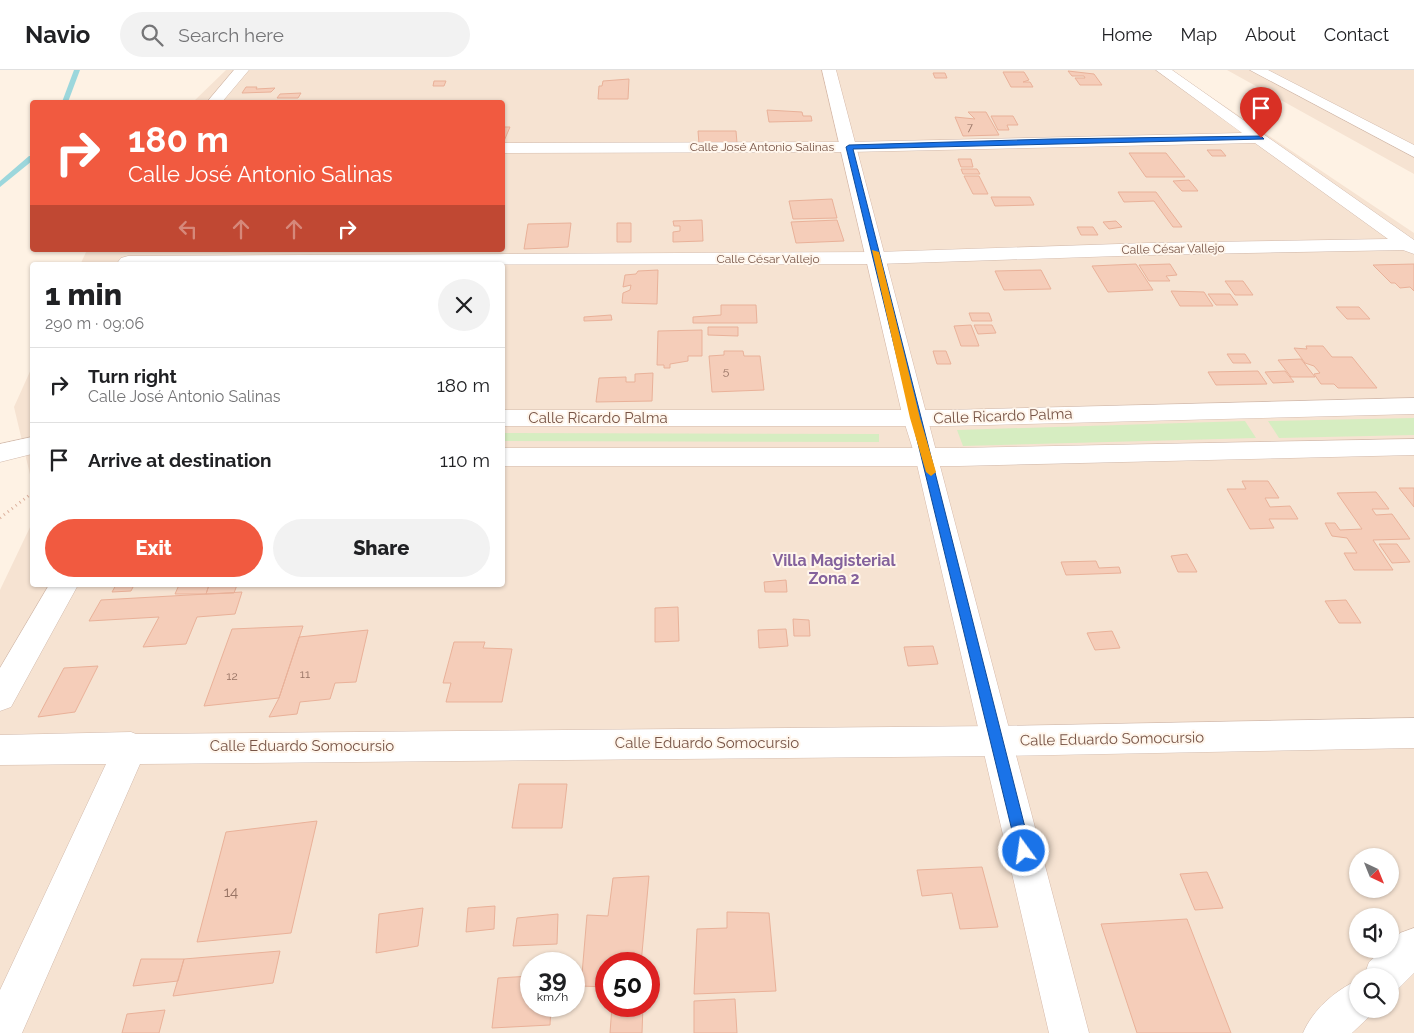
<!DOCTYPE html>
<html lang="en">
<head>
<meta charset="utf-8">
<style>
  body { margin:0; font-family:Raleway,sans-serif; background:#f2f2f2; color:#202124; height:100vh; display:flex; flex-direction:column; font-size:19px; white-space:nowrap }
  * { box-sizing:border-box; margin:0 }
  p { font-size:16px; color:#757577 }
  .icon { flex:none; width:28px; height:28px; fill:none; stroke:currentColor; stroke-width:2; stroke-linecap:round; stroke-linejoin:round }
  .map { position:relative; flex:1; overflow:hidden }
  .details { position:absolute; left:30px; top:192px; width:475px; height:325px; display:flex; flex-direction:column; background:#fff; border-radius:5px; box-shadow:0 1px 4px #0004 }
  .details>* { flex:none }
  .guide { position:absolute; left:30px; top:30px; width:475px; height:152px; border-radius:5px; box-shadow:0 1px 4px #0004; background:#f15a40; color:#fff; overflow:hidden }
  .needle { width:32px; rotate:137deg }
  .fabs { position:absolute; left:1349px; top:778px; display:grid; gap:10px }
  .fabs a { display:grid; place-items:center; width:50px; height:50px; border-radius:50%; background:#fff; box-shadow:0 1px 4px #0004; font-size:25px }
  .speed { position:absolute; left:520px; top:882px; display:flex; gap:10px; font-size:25px; font-weight:700; text-align:center }
  .speed>* { display:grid; place-content:center; width:65px; height:65px; border-radius:50%; background:#fff; box-shadow:0 1px 4px #0004; line-height:1 }
  .speed small { font-size:12px; font-weight:400 }
  .speed .limit { border:8px solid #d22; background:#fff; color:#111 }
  .pin { position:absolute; display:grid; place-items:center; width:42px; height:42px; color:#fff; margin:-51px -21px; border-radius:50% 50% 50% 0; rotate:-45deg; box-shadow:0 0 5px #0007 }
  .pin .icon { rotate:45deg }
  .me { position:absolute; width:55px; margin:-28px; rotate:346deg; stroke-linejoin:round; filter:drop-shadow(0 0 4px #0008) }
  .turn { display:flex; align-items:center; gap:18px; height:105px; padding:0 15px; font-size:22px }
  .turn .icon { width:65px; height:65px; stroke-width:2.5 }
  .turn b { display:block; font-size:35px; line-height:42px }
  .lanes { display:flex; align-items:center; height:48px; padding:0 15px; background:#0003; justify-content:center; gap:25px; direction:ltr }
  .lanes .off { opacity:.35 }
  .round { display:grid; place-items:center; flex:none; width:52px; height:52px; border-radius:26px; background:#f2f2f2 }
  .head { display:flex; align-items:center; justify-content:space-between; height:85px; padding:0 15px }
  h1 { font-size:30px; font-weight:800; line-height:38px }
  .button { display:flex; gap:10px; margin-top:auto; padding:10px 15px }
  .button a { flex:1; height:58px; border-radius:30px; background:#f15a40; color:#fff; font-size:20px; font-weight:800; line-height:58px; text-align:center }
  .button a+a { background:#f2f2f2; color:#202124 }
  ul { padding:0; list-style:none }
  li { display:flex; align-items:center; gap:15px; height:75px; padding:0 15px; border-top:1px solid #e0e0e0 }
  li div { flex:1 }
  li b { display:block; font-size:19px }
  li em { font-style:normal }
  header { display:flex; align-items:center; gap:30px; box-sizing:border-box; height:70px; padding:0 25px; background:#fff; border-bottom:1px solid #e0e0e0 }
  header strong { font-size:24px }
  nav { display:flex; gap:28px; margin-inline-start:auto; font-size:18px }
  .search { width:350px; height:45px; background:#f2f2f2; display:flex; align-items:center; gap:12px; box-sizing:border-box; padding:0 18px; border-radius:28px; color:#757577; font-size:19px }
  .map>svg:first-child { display:block }
</style>
</head>
<body>
<header>
<strong>Navio</strong>
<div class="search"><svg class="icon" aria-label="search" viewBox="0 0 24 24"><circle cx="10" cy="10" r="6"/><path d="M15 15l6 6"/></svg>Search here</div>
<nav><a>Home</a><a>Map</a><a>About</a><a>Contact</a></nav>
</header>
<div class="map">
<svg width="1414" height="963" viewBox="0 0 1414 963">
  <rect width="100%" height="100%" fill="#fef2e4"/>
  <path fill="#f6e3d2" fill-rule="evenodd" d="M226,0H1171L1414,163V963H0V520L32,453V515H502V195H80L87,180H502V32H193ZM1358,786H1390V819H1358ZM1358,846H1390V879H1358ZM531,894H574V936H531ZM606,894H649V936H606ZM1358,906H1390V939H1358Z
    M1227,0H1414V104Z
    M32,297V413L14,337Z"/>
  <path fill="#d6edc1" d="M1414,348V365L1279,368L1268,351Z
    M1245,351L1256,368L963,376L957,360Z
    M503,363L879,364V372L503,371Z"/>
  <g fill="none" stroke-linecap="round" stroke-linejoin="round">
    <path fill="#9cd7dc" fill-rule="evenodd" d="M74,0H80L68,32H62Z
      M29,86H32V91L0,117V111Z"/>
  </g>
  <path fill="#f5cdb9" stroke="#e9b199" d="M1068,1L1094,4L1102,15H1080L1075,8H1085L1084,6H1072Z
    M1003,2H1024L1029,10L1023,12H1030L1033,17H1011Z
    M933,3H945L947,8H935Z
    M629,9L628,29H598L599,16H602L603,11Z
    M434,11H446L444,16H433Z
    M246,17H257L256,19L275,18L271,22L242,23Z
    M301,23L298,28H277L280,24Z
    M767,40L802,42L803,46H811L812,51L769,52Z
    M968,42H986L999,65L963,66L955,47L975,49Z
    M991,46H1013L1018,55H1007L1009,60H998Z
    M502,57H510L504,71H502Z
    M698,61H736L737,73L699,74Z
    M1207,80H1221L1226,86H1212Z
    M1129,83H1166L1185,107H1146Z
    M958,89H971L973,97H961Z
    M961,99H977L980,104H963Z
    M964,106H979L988,124H973Z
    M1189,110L1198,121H1182L1173,111Z
    M1118,122H1156L1182,157H1173L1154,131L1124,132Z
    M991,127H1030L1034,135L995,136Z
    M832,129L837,148L793,149L789,131Z
    M702,150L703,171L673,172V162L680,161V156H674L673,151Z
    M837,150L844,171L796,173L791,152Z
    M1116,151L1122,157L1109,159L1103,152Z
    M571,153L568,177L524,179L528,154Z
    M617,153H631V172H617Z
    M1077,157H1093L1098,165H1081Z
    M1136,194L1153,220L1108,222L1092,196Z
    M1170,194L1177,205L1166,206L1170,211H1149L1139,195Z
    M1414,194V221L1410,217L1400,218L1395,213H1391L1373,195Z
    M658,200L657,234L622,233L623,223L630,220L631,215L623,217L625,205L636,204L638,201Z
    M1041,200L1051,219L1004,220L995,201Z
    M1225,211H1243L1253,225H1235Z
    M1171,221L1204,222L1213,236H1180Z
    M1208,224H1230L1238,235H1216Z
    M721,235H756L757,253H693V247L721,245Z
    M1336,237H1359L1370,249H1347Z
    M969,243H989L992,251H972Z
    M611,245L612,250L584,251V247Z
    M971,255L979,276H961L954,256Z
    M974,255H992L996,263L978,264Z
    M708,257H738V266L708,265Z
    M702,260V286H688V291L670,294V298H664V295H657L658,261Z
    M1306,276H1323L1332,287H1352L1377,318H1338L1334,314H1321L1314,304L1320,303L1314,296L1305,293L1294,278L1307,279Z
    M724,281H743L744,286H760L764,320L712,322L709,286L724,285Z
    M933,281H946L951,294H937Z
    M1227,284H1245L1251,293H1233Z
    M1301,289L1315,307H1291L1278,290Z
    M1258,301L1267,314L1216,315L1208,302Z
    M1285,301L1294,312L1273,313L1265,302Z
    M653,303L652,331L596,332L599,308L626,307V312H635V304Z
    M1242,411H1268L1279,428H1265L1270,437L1290,436L1298,449H1269L1274,458L1250,459L1227,419H1246Z
    M1399,418H1414V437Z
    M1376,422L1389,439H1372L1376,445L1392,444L1410,469L1373,470L1393,500H1354L1344,483H1357L1347,468L1332,466L1325,453H1335L1340,460L1362,459L1337,423Z
    M1379,474H1397L1410,492L1392,493Z
    M1187,484L1197,502H1178L1171,486Z
    M1096,491L1099,498L1119,497L1121,503L1066,505L1061,492Z
    M786,510L787,522H765L764,512Z
    M116,515H134L131,521L112,522Z
    M179,515H209L206,524H175Z
    M209,515H237L234,523L206,524Z
    M242,522L235,544L197,547L186,574L143,577L159,547L89,551L101,530Z
    M1346,530L1361,553H1339L1325,531Z
    M678,537L679,571L655,572V538Z
    M793,549L809,550L810,566H794Z
    M303,556L279,628L204,636L232,559Z
    M786,559L788,576L759,578L758,560Z
    M368,560L356,612L335,613L330,629L300,632L297,644L269,647L279,628L299,567Z
    M1112,561L1120,578L1095,580L1087,563Z
    M454,572H485L483,578L512,579L502,632H446L451,613H443Z
    M933,576L938,594L908,596L904,577Z
    M98,596L75,642L38,647L64,598Z
    M519,714H567L562,758H512Z
    M317,751L291,863L197,872L226,762Z
    M982,797L998,857L960,859L952,823L922,826L917,800Z
    M1207,802L1223,838L1195,840L1180,804Z
    M649,806L641,894H606V917L581,916L587,845L608,846L613,808Z
    M495,836L494,859L466,862L468,838Z
    M423,838L418,876L376,883L379,844Z
    M727,842L769,843L776,921L694,924L697,859L727,858Z
    M558,844L557,874L513,876L517,848Z
    M1187,849L1231,963H1137L1101,854Z
    M280,881L273,913L173,926L184,889Z
    M141,889H184L178,911L133,916Z
    M531,906V936H551L550,955L492,958L498,908Z
    M735,929L737,963H694V931Z
    M612,936H643L642,963H610Z
    M165,940L159,963H122L127,944Z"/>
  <g fill="none" stroke-linecap="round" stroke-linejoin="round">
    <defs>
      <path id="minor" d="M234,0H249L222,32H207Z
        M1156,0H1172L1414,170V184L1403,180L1148,185L877,194L120,195L118,192L121,188L128,186L877,182L1148,173L1388,169L1255,73L849,82L502,83V73L849,72L1242,63Z
        M1250,0H1268L1414,75V87Z
        M1414,328V344L947,356H502V340H947Z
        M32,367V384L0,392V374Z
        M1414,369V385L959,396H502V378H959Z
        M49,515H78L11,637L0,641V598Z
        M1414,648V678L997,686L140,694L22,963H0V920L106,694L0,695V665L131,662L136,664L997,656Z
        M1414,858V903L1397,920L1390,923V906H1364L1369,892L1384,879H1390V873L1400,863Z
        M1358,910V939H1374L1372,944L1352,963H1303C1312,941 1335,920 1358,910Z"/>
      <path id="secondary" d="M822,0H836L1089,963H1049L915,386L903,348Z"/>
    </defs>
    <use href="#minor" stroke="#d2baac" stroke-width="1"/>
    <use href="#secondary" stroke="#d6b9a9" stroke-width="1"/>
    <path stroke="#dbb09c" stroke-width="3" stroke-dasharray="1 4" stroke-linecap="butt" d="M0,448L32,423"/>
    <use href="#minor" fill="#fff" fill-rule="evenodd"/>
    <use href="#secondary" fill="#fff" fill-rule="evenodd"/>
  </g>
  <path fill="#1a73e8" stroke="#114b97" d="M1261,66L1264,69L853,79L1031,781L1029,786L1024,788L1019,786L1017,781L846,77L849,75L1052,69Z"/>
  <path fill="#f59e0b" d="M872,180L879,182L920,348L936,402L931,406L926,402L910,348Z"/>
  <g text-anchor="middle" stroke-width="4" stroke-linejoin="round" paint-order="stroke">
    <g font-size="11" fill="#977364">
      <text x="970" y="61">7</text>
    </g>
    <g font-size="12" fill="#785547" stroke="#fff6ec">
      <text x="762" y="81">Calle José Antonio Salinas</text>
      <text transform="translate(1173 179) rotate(-1)" y="4">Calle César Vallejo</text>
      <text x="768" y="193">Calle César Vallejo</text>
    </g>
    <g font-size="12" fill="#977364">
      <text x="726" y="305">5</text>
      <text x="305" y="608">11</text>
      <text x="232" y="610">12</text>
    </g>
    <g font-size="15" fill="#785547" stroke="#fff6ec">
      <text transform="translate(1003 346) rotate(-2)" y="5">Calle Ricardo Palma</text>
      <text x="598" y="353">Calle Ricardo Palma</text>
      <text transform="translate(1112 669) rotate(-1)" y="5">Calle Eduardo Somocursio</text>
      <text x="707" y="678">Calle Eduardo Somocursio</text>
      <text x="302" y="681">Calle Eduardo Somocursio</text>
    </g>
    <g font-size="15" fill="#977364">
      <text x="231" y="827">14</text>
    </g>
    <g font-size="16" font-weight="bold" fill="#84629c" stroke="#fff6ec">
      <text x="834" y="496">Villa Magisterial<tspan x="834" dy="18">Zona 2</tspan></text>
    </g>
  </g>
</svg>
<div class="fabs">
<a><svg class="needle" viewBox="-14 -14 28 28"><path d="M0-13l5 13h-10z" fill="#e53935"/><path d="M0 13l5-13h-10z" fill="#757577"/></svg></a>
<a><svg class="icon" aria-label="sound" viewBox="0 0 24 24"><path d="M4 9h4l5-4v14l-5-4H4zM17 9q2 3 0 6"/></svg></a>
<a><svg class="icon" aria-label="search" viewBox="0 0 24 24"><circle cx="10" cy="10" r="6"/><path d="M15 15l6 6"/></svg></a>
</div>
<div class="speed"><div>39<small>km/h</small></div><div class="limit">50</div></div>
<div class="pin" style="left:1261px;top:68px;background:#d93025"><svg class="icon" aria-label="arrive" viewBox="0 0 24 24"><path d="M6 21V4h12l-3 4 3 4H6"/></svg></div>
<svg class="me" style="left:1024px;top:781px" viewBox="-20 -20 40 40"><circle r="17" fill="#1a73e8" stroke="#fff" stroke-width="3"/><path d="M0-11L8 9 0 5-8 9z" fill="#fff"/></svg>
<div class="guide">
<div class="turn"><svg class="icon" aria-label="right" viewBox="0 0 24 24"><path d="M7 20v-9h11M14 6l5 5-5 5"/></svg><div><b>180 m</b>Calle José Antonio Salinas</div></div>
<div class="lanes"><svg class="icon off" aria-label="left" viewBox="0 0 24 24"><path d="M17 20v-9H6M10 6l-5 5 5 5"/></svg><svg class="icon off" aria-label="ahead" viewBox="0 0 24 24"><path d="M12 20V5M6 11l6-6 6 6"/></svg><svg class="icon off" aria-label="ahead" viewBox="0 0 24 24"><path d="M12 20V5M6 11l6-6 6 6"/></svg><svg class="icon" aria-label="right" viewBox="0 0 24 24"><path d="M7 20v-9h11M14 6l5 5-5 5"/></svg></div>
</div>
<section class="details">
<div class="head"><div><h1>1 min</h1><p>290 m · 09:06</p></div><a class="round"><svg class="icon" aria-label="close" viewBox="0 0 24 24"><path d="M6 6l12 12M18 6L6 18"/></svg></a></div>
<ul>
<li><svg class="icon" aria-label="right" viewBox="0 0 24 24"><path d="M7 20v-9h11M14 6l5 5-5 5"/></svg><div><b>Turn right</b><p>Calle José Antonio Salinas</p></div><em>180 m</em></li>
<li><svg class="icon" aria-label="arrive" viewBox="0 0 24 24"><path d="M6 21V4h12l-3 4 3 4H6"/></svg><div><b>Arrive at destination</b></div><em>110 m</em></li>
</ul>
<div class="button"><a>Exit</a><a>Share</a></div>
</section>
</div>
</body>
</html>
